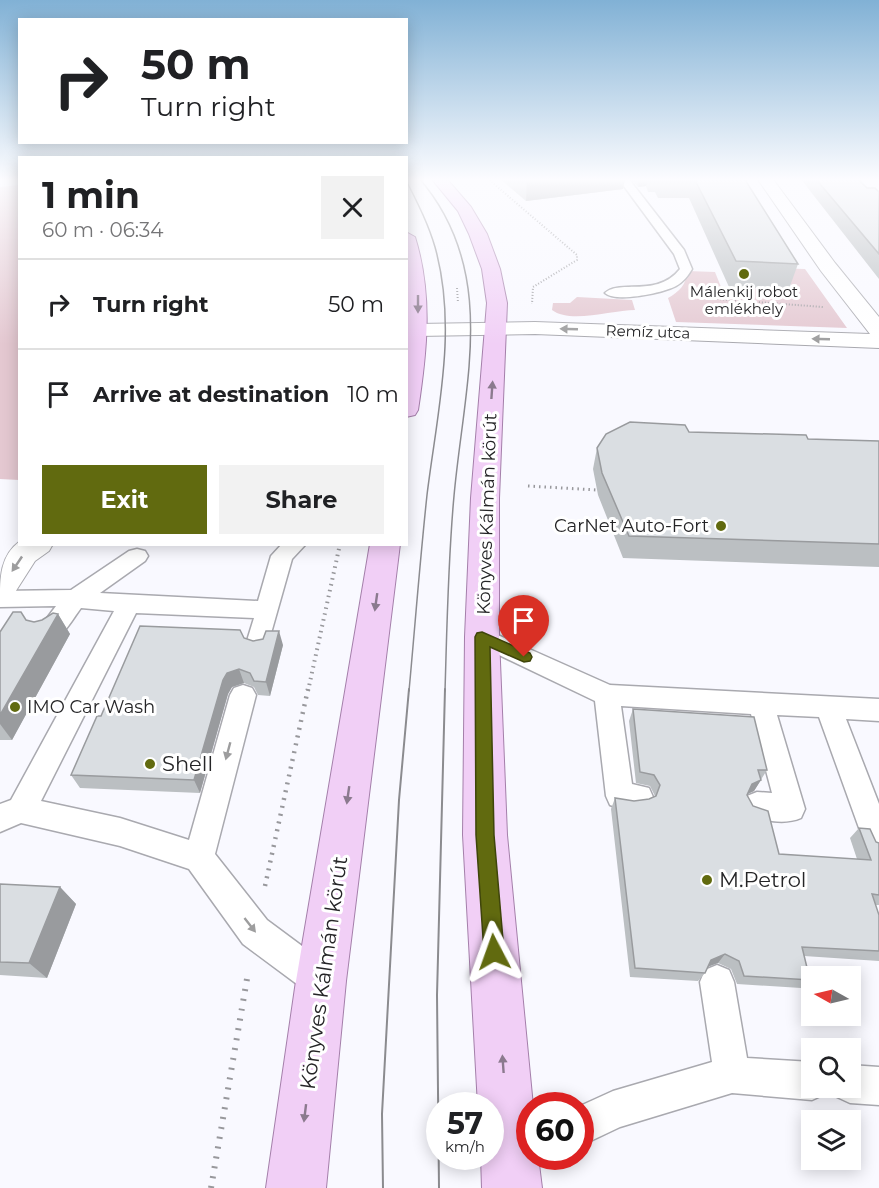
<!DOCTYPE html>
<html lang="en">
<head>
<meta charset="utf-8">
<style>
  body { margin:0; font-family:Montserrat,sans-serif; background:#f2f2f2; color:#202124; height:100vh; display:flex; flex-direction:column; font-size:22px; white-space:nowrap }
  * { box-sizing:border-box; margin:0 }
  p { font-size:20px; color:#757577 }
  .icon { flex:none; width:33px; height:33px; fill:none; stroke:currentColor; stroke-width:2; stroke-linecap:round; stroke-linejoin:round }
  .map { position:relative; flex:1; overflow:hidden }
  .drawer { position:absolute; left:18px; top:156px; width:390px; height:390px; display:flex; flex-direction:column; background:#fff; border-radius:0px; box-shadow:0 3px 15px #0003 }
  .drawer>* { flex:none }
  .guide { position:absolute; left:18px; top:18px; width:390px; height:126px; border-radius:0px; box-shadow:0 3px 15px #0003; background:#fff; color:#202124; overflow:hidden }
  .needle { width:39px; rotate:278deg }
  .fabs { position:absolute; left:801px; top:966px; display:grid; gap:12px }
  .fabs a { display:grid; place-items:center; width:60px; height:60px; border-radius:0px; background:#fff; box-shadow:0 3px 15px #0003; font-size:30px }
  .speed { position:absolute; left:426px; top:1092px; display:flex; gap:12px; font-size:30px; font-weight:700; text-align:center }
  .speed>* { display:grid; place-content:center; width:78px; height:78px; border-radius:50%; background:#fff; box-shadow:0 3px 15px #0003; line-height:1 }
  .speed small { font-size:15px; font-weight:400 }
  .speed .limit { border:9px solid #d22; background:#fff; color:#111 }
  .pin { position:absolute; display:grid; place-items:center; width:51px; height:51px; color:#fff; margin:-62px -26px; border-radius:50% 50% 50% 0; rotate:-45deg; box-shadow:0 0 6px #0007 }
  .pin .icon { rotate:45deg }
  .me { position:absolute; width:66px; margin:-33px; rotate:356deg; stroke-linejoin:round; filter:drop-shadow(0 0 4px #0008) }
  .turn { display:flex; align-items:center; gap:21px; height:126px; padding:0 24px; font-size:27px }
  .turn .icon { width:78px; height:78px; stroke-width:2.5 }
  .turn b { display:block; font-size:42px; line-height:51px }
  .round { display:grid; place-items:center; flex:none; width:63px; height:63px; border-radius:0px; background:#f2f2f2 }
  .head { display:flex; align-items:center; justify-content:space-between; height:102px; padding:0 24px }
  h1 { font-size:36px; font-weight:700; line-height:45px }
  .action { display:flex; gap:12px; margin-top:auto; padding:12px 24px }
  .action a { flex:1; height:69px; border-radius:0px; background:#616a0f; color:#fff; font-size:24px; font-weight:700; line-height:69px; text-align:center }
  .action a+a { background:#f2f2f2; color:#202124 }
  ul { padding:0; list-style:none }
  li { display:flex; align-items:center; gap:18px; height:90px; padding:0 24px; border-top:2px solid #e0e0e0 }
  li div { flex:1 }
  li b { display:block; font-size:22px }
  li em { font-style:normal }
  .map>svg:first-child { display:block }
</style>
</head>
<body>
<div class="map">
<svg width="879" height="1188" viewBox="0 0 879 1188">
  <rect width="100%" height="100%" fill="#f9f9ff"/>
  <path fill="#e4c8d1" d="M19,185H20L19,480L0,479V187Z
    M770,268L805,269L847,328L676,322L668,298C679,292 687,284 687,271L715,272L721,287L794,290L787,278Z
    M577,297L632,300L635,310C613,310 570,324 552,310L553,303H570Z"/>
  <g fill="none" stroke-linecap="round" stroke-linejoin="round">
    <defs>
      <path id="service" d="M618,178H628L684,250L692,269C688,276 683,282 676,286C663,293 616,303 605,293C620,279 657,298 680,269L674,254Z
        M282,544H306L292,559L266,651L258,653L250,651L246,644L254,618L136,613L41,801L120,818L189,840L230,695L234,688L243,685L252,688L256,695L215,854L267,920L333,969L338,981L333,993L321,998L309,993L243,944L189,869L120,846L21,823L0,832V804L11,800L114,611L81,608C70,622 60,646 40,639L36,633L56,606L0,607V591L71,590L129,551L137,549L145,551L148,556L145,561L100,593L258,601L271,556Z
        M482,628L610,685L879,699V721L846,719L879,804V854L867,850L819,717L777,715L805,809L801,818C785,825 763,821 747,814L743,805L747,796L757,792L772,793L751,714L621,706L632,784L649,788L653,797L649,806C636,811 623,810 610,805L606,796L595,701L474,643L470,637L474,631Z
        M717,965L729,970L734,982L747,1058L812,1062V1088H828L825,1094L812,1100L732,1093L620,1127L580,1146V1106L613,1091L712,1062L700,982L705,970Z
        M850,1065L879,1067V1105L850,1103L837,1097L833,1088H850Z"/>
      <path id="minor" d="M757,178H772L835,263L879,317V348L535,334L417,336L409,335L406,330L409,325L417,324L535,322L870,334L821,271Z
        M20,541V544H53L49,551L35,561L12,597L0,601C0,577 0,556 20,541Z"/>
      <path id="primary" d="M431,178H446L471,207L487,234L500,269L507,303L499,498V637L507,835L533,1106H530V1156H538L542,1188H482L481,1156H490V1106H478L463,835L465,637L471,498L487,303L482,269L469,234L458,211Z
        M406,232L415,237C433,295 427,351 418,410L415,415L406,417Z
        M370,544H400L346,981L326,1188H266L296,981Z"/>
    </defs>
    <use href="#service" stroke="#a9a9af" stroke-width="3"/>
    <use href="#minor" stroke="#a9a9af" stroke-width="2"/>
    <use href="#primary" stroke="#a47faa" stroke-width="2"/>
    <path stroke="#98989c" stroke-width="2" stroke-dasharray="1 2" stroke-linecap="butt" d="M487,178L577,255V260L533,287L532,304
      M457,288L458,303
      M717,299L823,307"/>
    <path stroke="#98989c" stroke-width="3" stroke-dasharray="1.5 4" stroke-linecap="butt" d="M528,486L597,490"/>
    <path stroke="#98989c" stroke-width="4" stroke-dasharray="1.5 4.5" stroke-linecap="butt" d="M308,691L340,544"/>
    <path stroke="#98989c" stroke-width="4.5" stroke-dasharray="2 6" stroke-linecap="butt" d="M265,886L308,689"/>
    <path stroke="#98989c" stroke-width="6" stroke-dasharray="2 8" stroke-linecap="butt" d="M211,1188L248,973"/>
    <use href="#service" fill="#fff" fill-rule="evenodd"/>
    <use href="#minor" fill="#fff" fill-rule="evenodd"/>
    <use href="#primary" fill="#f1cff6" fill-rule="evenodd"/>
    <path stroke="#8b8b8f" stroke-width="1.5" d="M419,178C500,272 464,384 454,496C448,560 447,626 445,691
      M406,180C417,202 428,223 435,247C458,329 437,413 427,495C420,560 415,626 409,691"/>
    <path stroke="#8b8b8f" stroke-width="2" d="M383,1188L382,1114L399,800L409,689
      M439,1188L437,995L445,689"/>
  </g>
  <path fill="#bbbfc2" d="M499,178H625L623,189L526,201Z
    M630,178H744L798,264L789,289L729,287L689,198H658L655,192H648L646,186L638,187Z
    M800,178H857L867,188L879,192V279Z
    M689,432L808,439L879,441V567L623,558L598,495L593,469L597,448Z
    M58,614L70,634L12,740H0V632L26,620L34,622L42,620Z
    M244,638L253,641L283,645L270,696L258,695L254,687L244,683L232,687L228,694L200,793L80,788L71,775L101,716Z
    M633,709L767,770L754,791L748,794L747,795L779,854L857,859L850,838L859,828L876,842L879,843V905H875L879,915V961L804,956L810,980L801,988L737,984L731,969L718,963L708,967L705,973L698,981L630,977L611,809L615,798L634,801L649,799L655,796L650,786L636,783L629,721Z
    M0,884L60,887L76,904L47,978L0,975Z"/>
  <path fill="#999b9e" d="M532,178H625L623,189L526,201L527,179Z
    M640,178H648L646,186L638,187Z
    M58,614L70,634L12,740L0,724V715Z
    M279,631L283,645L270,696L266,682Z
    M239,669L244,683L232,687L228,694L200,793L194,780L223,680L227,673Z
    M761,780L754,791L745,795L752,784Z
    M60,887L76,904L47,978L29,963Z
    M725,954L718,963L704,968L711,960Z"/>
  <path fill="#dadee2" stroke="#999b9e" stroke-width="1.5" d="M694,178H744L798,264L736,261Z
    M815,178H857L867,188H875L879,192V254Z
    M630,422L685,425L689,432L806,435L808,439L879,441V544L629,536L602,473L597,448L606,434Z
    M13,612H21L26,620L34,622L42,620L53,613L58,614L0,715V632Z
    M140,626L240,630L244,638L253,641L263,639L266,631H279L266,682L254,681L250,673L239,669L227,673L223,680L194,780L71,775L97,716H101Z
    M633,709L754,717L767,770H758L761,780L752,784L747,795L753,806L768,811L779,854L871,860L859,828L870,829L876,842L879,843V895L872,894L879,915V951L802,947L810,980L744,976L739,961L725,954L711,960L705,973L635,968L615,798L634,801L649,799L656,796L660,785L654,775L640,772Z
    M0,884L60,887L29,963L0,962Z"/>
  <defs><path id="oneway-solid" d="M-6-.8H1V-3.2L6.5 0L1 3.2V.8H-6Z" transform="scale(1.5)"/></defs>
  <g fill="#8b7a8e">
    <use href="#oneway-solid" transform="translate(418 304) rotate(90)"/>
    <use href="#oneway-solid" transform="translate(492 390) rotate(-86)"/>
    <use href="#oneway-solid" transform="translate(376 602) rotate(98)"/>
    <use href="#oneway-solid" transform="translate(348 795) rotate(98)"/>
    <use href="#oneway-solid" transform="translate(503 1064) rotate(-94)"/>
    <use href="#oneway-solid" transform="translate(305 1113) rotate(97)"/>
  </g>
  <g fill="#9d9d9e">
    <use href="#oneway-solid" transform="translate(569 329) rotate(-178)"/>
    <use href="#oneway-solid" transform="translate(821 339) rotate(-178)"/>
    <use href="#oneway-solid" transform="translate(17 564) rotate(124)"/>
    <use href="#oneway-solid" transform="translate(228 751) rotate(105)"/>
    <use href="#oneway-solid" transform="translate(250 925) rotate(52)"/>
  </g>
  <linearGradient id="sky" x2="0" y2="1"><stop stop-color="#81b1d5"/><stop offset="0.52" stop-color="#fcfcff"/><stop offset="1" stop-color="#fcfcff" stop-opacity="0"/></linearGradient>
  <rect width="879" height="345" fill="url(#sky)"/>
  <path fill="#616a0f" stroke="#3f450a" stroke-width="1.5" d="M482,632L530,653L532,657L530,661L524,662L490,647L494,835L504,952L501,959L494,962L487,959L484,952L476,835L475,637L477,633Z"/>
  <g fill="#616a0f" stroke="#fff" stroke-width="2">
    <circle cx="744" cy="274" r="6"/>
    <circle cx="721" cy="526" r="6"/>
    <circle cx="15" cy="707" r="6"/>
    <circle cx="150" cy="764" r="6"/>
    <circle cx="707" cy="880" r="6"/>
  </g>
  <g text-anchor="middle" stroke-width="6" stroke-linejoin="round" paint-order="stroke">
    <g font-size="15" fill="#252527" stroke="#fff">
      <text x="744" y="297">Málenkij robot<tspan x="744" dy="17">emlékhely</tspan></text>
    </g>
    <g font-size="15" fill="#252527" stroke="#fff">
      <text transform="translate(648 332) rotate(2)" y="5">Remíz utca</text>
    </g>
    <g font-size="18" fill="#252527" stroke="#fff">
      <text transform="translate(487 514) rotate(-88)" y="6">Könyves Kálmán körút</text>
    </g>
    <g font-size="18" fill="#252527" stroke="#fff" text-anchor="end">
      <text x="709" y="532">CarNet Auto-Fort</text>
      <text x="27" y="713" text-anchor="start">IMO Car Wash</text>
    </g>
    <g font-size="21" fill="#252527" stroke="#fff" text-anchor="start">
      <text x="162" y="771">Shell</text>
      <text x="719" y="887">M.Petrol</text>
    </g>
    <g font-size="21" fill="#252527" stroke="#fff">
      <text transform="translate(324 973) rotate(-82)" y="7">Könyves Kálmán körút</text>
    </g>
  </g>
</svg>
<div class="fabs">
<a><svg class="needle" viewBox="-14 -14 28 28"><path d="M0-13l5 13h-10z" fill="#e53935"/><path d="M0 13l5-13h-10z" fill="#757577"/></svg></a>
<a><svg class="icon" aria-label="search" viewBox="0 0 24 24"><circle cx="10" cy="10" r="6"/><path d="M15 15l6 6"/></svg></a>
<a><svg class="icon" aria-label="layers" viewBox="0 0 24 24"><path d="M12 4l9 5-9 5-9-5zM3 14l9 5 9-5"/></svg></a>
</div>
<div class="speed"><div>57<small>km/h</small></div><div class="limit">60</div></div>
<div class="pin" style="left:524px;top:657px;background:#d93025"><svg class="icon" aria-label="arrive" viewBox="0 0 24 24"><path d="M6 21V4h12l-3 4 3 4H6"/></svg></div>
<svg class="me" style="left:494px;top:952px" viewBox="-20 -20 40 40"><path d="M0-17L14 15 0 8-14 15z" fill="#616a0f" stroke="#fff" stroke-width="4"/></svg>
<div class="guide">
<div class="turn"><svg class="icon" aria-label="right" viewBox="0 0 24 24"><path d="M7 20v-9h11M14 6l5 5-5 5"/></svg><div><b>50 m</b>Turn right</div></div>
</div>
<section class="drawer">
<div class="head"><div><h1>1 min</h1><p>60 m · 06:34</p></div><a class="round"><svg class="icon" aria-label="close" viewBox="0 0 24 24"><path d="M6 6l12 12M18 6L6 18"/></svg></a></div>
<ul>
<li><svg class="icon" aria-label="right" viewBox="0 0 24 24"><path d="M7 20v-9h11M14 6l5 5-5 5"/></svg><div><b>Turn right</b></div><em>50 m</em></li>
<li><svg class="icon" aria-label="arrive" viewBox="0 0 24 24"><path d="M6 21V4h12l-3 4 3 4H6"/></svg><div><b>Arrive at destination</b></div><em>10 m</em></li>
</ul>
<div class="action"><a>Exit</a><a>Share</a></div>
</section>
</div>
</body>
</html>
